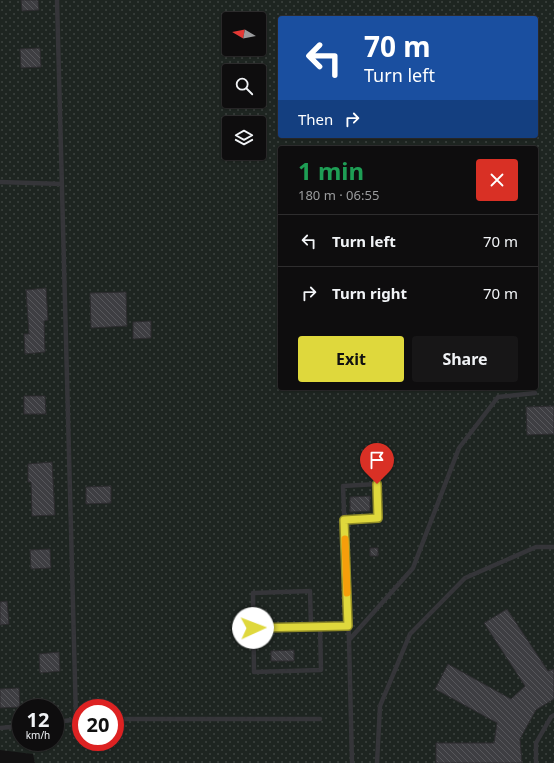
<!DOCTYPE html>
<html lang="en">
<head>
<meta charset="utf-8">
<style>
  body { margin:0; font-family:"Noto Sans",sans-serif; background:#171617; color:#f1f3f6; height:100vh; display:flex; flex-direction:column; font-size:15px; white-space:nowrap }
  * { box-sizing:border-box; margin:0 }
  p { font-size:13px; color:#9b9c9e }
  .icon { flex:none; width:22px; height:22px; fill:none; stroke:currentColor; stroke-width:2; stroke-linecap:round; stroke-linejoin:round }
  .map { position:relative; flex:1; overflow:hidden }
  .side { position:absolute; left:278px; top:146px; width:260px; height:244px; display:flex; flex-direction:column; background:#0e0d0e; border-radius:4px; box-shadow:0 1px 3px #0004,0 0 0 1px #2e2d2e }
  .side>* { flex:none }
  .top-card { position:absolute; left:278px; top:16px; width:260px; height:122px; border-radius:4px; box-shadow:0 1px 3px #0004,0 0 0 1px #2e2d2e; background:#1a4fa0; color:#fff; overflow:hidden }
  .needle { width:26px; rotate:280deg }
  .tools { position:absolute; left:222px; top:12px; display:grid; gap:8px }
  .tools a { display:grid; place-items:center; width:44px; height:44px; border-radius:4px; background:#0e0d0e; box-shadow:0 1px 3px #0004,0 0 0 1px #2e2d2e; font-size:20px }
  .speed { position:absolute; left:12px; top:699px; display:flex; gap:8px; font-size:20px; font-weight:700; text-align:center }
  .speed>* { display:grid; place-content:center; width:52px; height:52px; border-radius:50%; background:#0e0d0e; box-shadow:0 1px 3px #0004,0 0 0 1px #2e2d2e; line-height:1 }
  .speed small { font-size:10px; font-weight:400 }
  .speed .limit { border:6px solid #d22; background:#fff; color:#111 }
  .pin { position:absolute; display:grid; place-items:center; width:34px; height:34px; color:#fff; margin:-41px -17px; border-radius:50% 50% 50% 0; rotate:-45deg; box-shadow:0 0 4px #0007 }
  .pin .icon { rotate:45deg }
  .me { position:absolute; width:44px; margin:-22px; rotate:88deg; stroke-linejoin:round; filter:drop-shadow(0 0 3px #0008) }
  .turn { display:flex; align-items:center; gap:14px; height:84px; padding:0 20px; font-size:18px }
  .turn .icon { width:52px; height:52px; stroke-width:2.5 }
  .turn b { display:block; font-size:28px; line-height:34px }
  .then { display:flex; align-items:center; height:38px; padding:0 20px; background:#0003; gap:8px; font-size:15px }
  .round { display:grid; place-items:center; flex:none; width:42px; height:42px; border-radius:4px; background:#171617 }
  .summary { display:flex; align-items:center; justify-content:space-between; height:68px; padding:0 20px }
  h1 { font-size:24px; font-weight:700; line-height:30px; color:#1e9e55 }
  .button { display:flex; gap:8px; margin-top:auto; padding:8px 20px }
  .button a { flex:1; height:46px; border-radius:4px; background:#dfd83c; color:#111; font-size:16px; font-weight:700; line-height:46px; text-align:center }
  .button a+a { background:#171617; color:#f1f3f6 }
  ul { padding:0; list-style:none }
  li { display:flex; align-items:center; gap:12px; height:52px; padding:0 20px; border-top:1px solid #2e2d2e }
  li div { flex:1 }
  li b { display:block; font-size:15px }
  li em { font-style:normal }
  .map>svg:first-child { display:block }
</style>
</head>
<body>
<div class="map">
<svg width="554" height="763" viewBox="0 0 554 763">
  <defs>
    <pattern id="grass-dots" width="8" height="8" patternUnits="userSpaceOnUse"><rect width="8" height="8" fill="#1e2521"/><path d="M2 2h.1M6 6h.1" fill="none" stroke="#3c423f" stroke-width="1.8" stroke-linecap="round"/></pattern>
    <pattern id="building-back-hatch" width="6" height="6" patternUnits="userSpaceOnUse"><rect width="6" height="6" fill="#3e3e42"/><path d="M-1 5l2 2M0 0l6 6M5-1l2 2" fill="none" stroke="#57575b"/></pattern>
  </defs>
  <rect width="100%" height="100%" fill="#121112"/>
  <path fill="url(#grass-dots)" fill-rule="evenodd" d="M0,0H554V763H35L33,754L0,750ZM280,18H536V136H280ZM229,19H259V49H229ZM229,71H259V101H229ZM229,123H259V153H229ZM280,148H536V388H280ZM21,708H55V742H21ZM81,708H115V742H81Z"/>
  <path fill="url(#building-back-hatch)" stroke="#2c2b2e" d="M21,0H38L39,10L22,11Z
    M40,48L41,67L21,68L20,49Z
    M46,288L48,320L44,321L45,352L25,354L24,334H29L26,290Z
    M126,292L127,326L91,328L90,293Z
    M151,321V338L133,339V322Z
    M24,396H45L46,414H24Z
    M554,406V434L527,435L526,407Z
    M52,462L55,515L32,516L31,482H28V464Z
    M111,486V503L86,504V487Z
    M370,496V511L350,512V497Z
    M370,548H378V556H370Z
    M50,549L51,568L31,569L30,550Z
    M7,601L9,624L0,625V602Z
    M507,609L548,671L554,669V699L536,710L520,739L522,763H436V743H494L497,723L435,689L448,664L511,699L525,686L484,623Z
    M294,650V661H271V651Z
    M59,652L60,671L40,673L39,654Z
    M19,688L20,707L0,708V689Z"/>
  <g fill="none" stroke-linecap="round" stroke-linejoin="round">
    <path stroke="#353539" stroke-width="4.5" d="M57,0L76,719
      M0,182L62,184
      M344,520L378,518L377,484L343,486L349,640L352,763
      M311,627L310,591L253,593L254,672L321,670L320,626
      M253,628L348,625
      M349,640L413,568L459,448L498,397L535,393
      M115,719H320
      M55,722L81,719
      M0,728L21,726
      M377,763L380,706L410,634L465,578L536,547H554
      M536,763V743L551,717L554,715"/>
  </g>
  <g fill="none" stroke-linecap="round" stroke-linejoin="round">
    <defs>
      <path id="route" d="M253,628L348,626L344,520L378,518L377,484"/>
    </defs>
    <use href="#route" stroke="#918c27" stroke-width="10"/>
    <use href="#route" stroke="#dfd83c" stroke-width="7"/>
    <path stroke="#f59e0b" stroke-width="7" d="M345,539L347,593"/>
  </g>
</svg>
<div class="tools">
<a><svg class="needle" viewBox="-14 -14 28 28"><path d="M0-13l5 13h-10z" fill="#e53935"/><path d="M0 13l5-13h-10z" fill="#9b9c9e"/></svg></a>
<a><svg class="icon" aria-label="search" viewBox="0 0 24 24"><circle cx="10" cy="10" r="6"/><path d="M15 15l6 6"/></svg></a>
<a><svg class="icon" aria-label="layers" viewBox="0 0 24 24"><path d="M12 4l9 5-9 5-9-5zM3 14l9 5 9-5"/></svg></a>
</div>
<div class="speed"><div>12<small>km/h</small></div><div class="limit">20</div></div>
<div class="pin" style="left:377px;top:484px;background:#d93025"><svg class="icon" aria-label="arrive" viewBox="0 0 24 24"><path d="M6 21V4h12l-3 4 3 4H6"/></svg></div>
<svg class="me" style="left:253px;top:628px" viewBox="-20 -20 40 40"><circle r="19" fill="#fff"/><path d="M0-13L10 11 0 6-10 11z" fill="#dfd83c"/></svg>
<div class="top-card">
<div class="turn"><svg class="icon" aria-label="left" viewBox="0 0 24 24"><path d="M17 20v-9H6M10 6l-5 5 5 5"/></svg><div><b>70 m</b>Turn left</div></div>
<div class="then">Then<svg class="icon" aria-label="right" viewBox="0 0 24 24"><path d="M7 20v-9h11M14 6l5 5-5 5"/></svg></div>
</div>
<section class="side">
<div class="summary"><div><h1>1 min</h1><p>180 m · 06:55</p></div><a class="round" style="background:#d93025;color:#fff"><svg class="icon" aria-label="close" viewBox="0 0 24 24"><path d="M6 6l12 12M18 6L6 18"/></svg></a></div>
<ul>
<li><svg class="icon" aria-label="left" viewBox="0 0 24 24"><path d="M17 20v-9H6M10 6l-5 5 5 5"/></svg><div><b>Turn left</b></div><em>70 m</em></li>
<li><svg class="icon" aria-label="right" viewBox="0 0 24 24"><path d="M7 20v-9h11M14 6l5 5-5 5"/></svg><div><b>Turn right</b></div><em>70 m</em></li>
</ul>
<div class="button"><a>Exit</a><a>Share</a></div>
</section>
</div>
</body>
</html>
